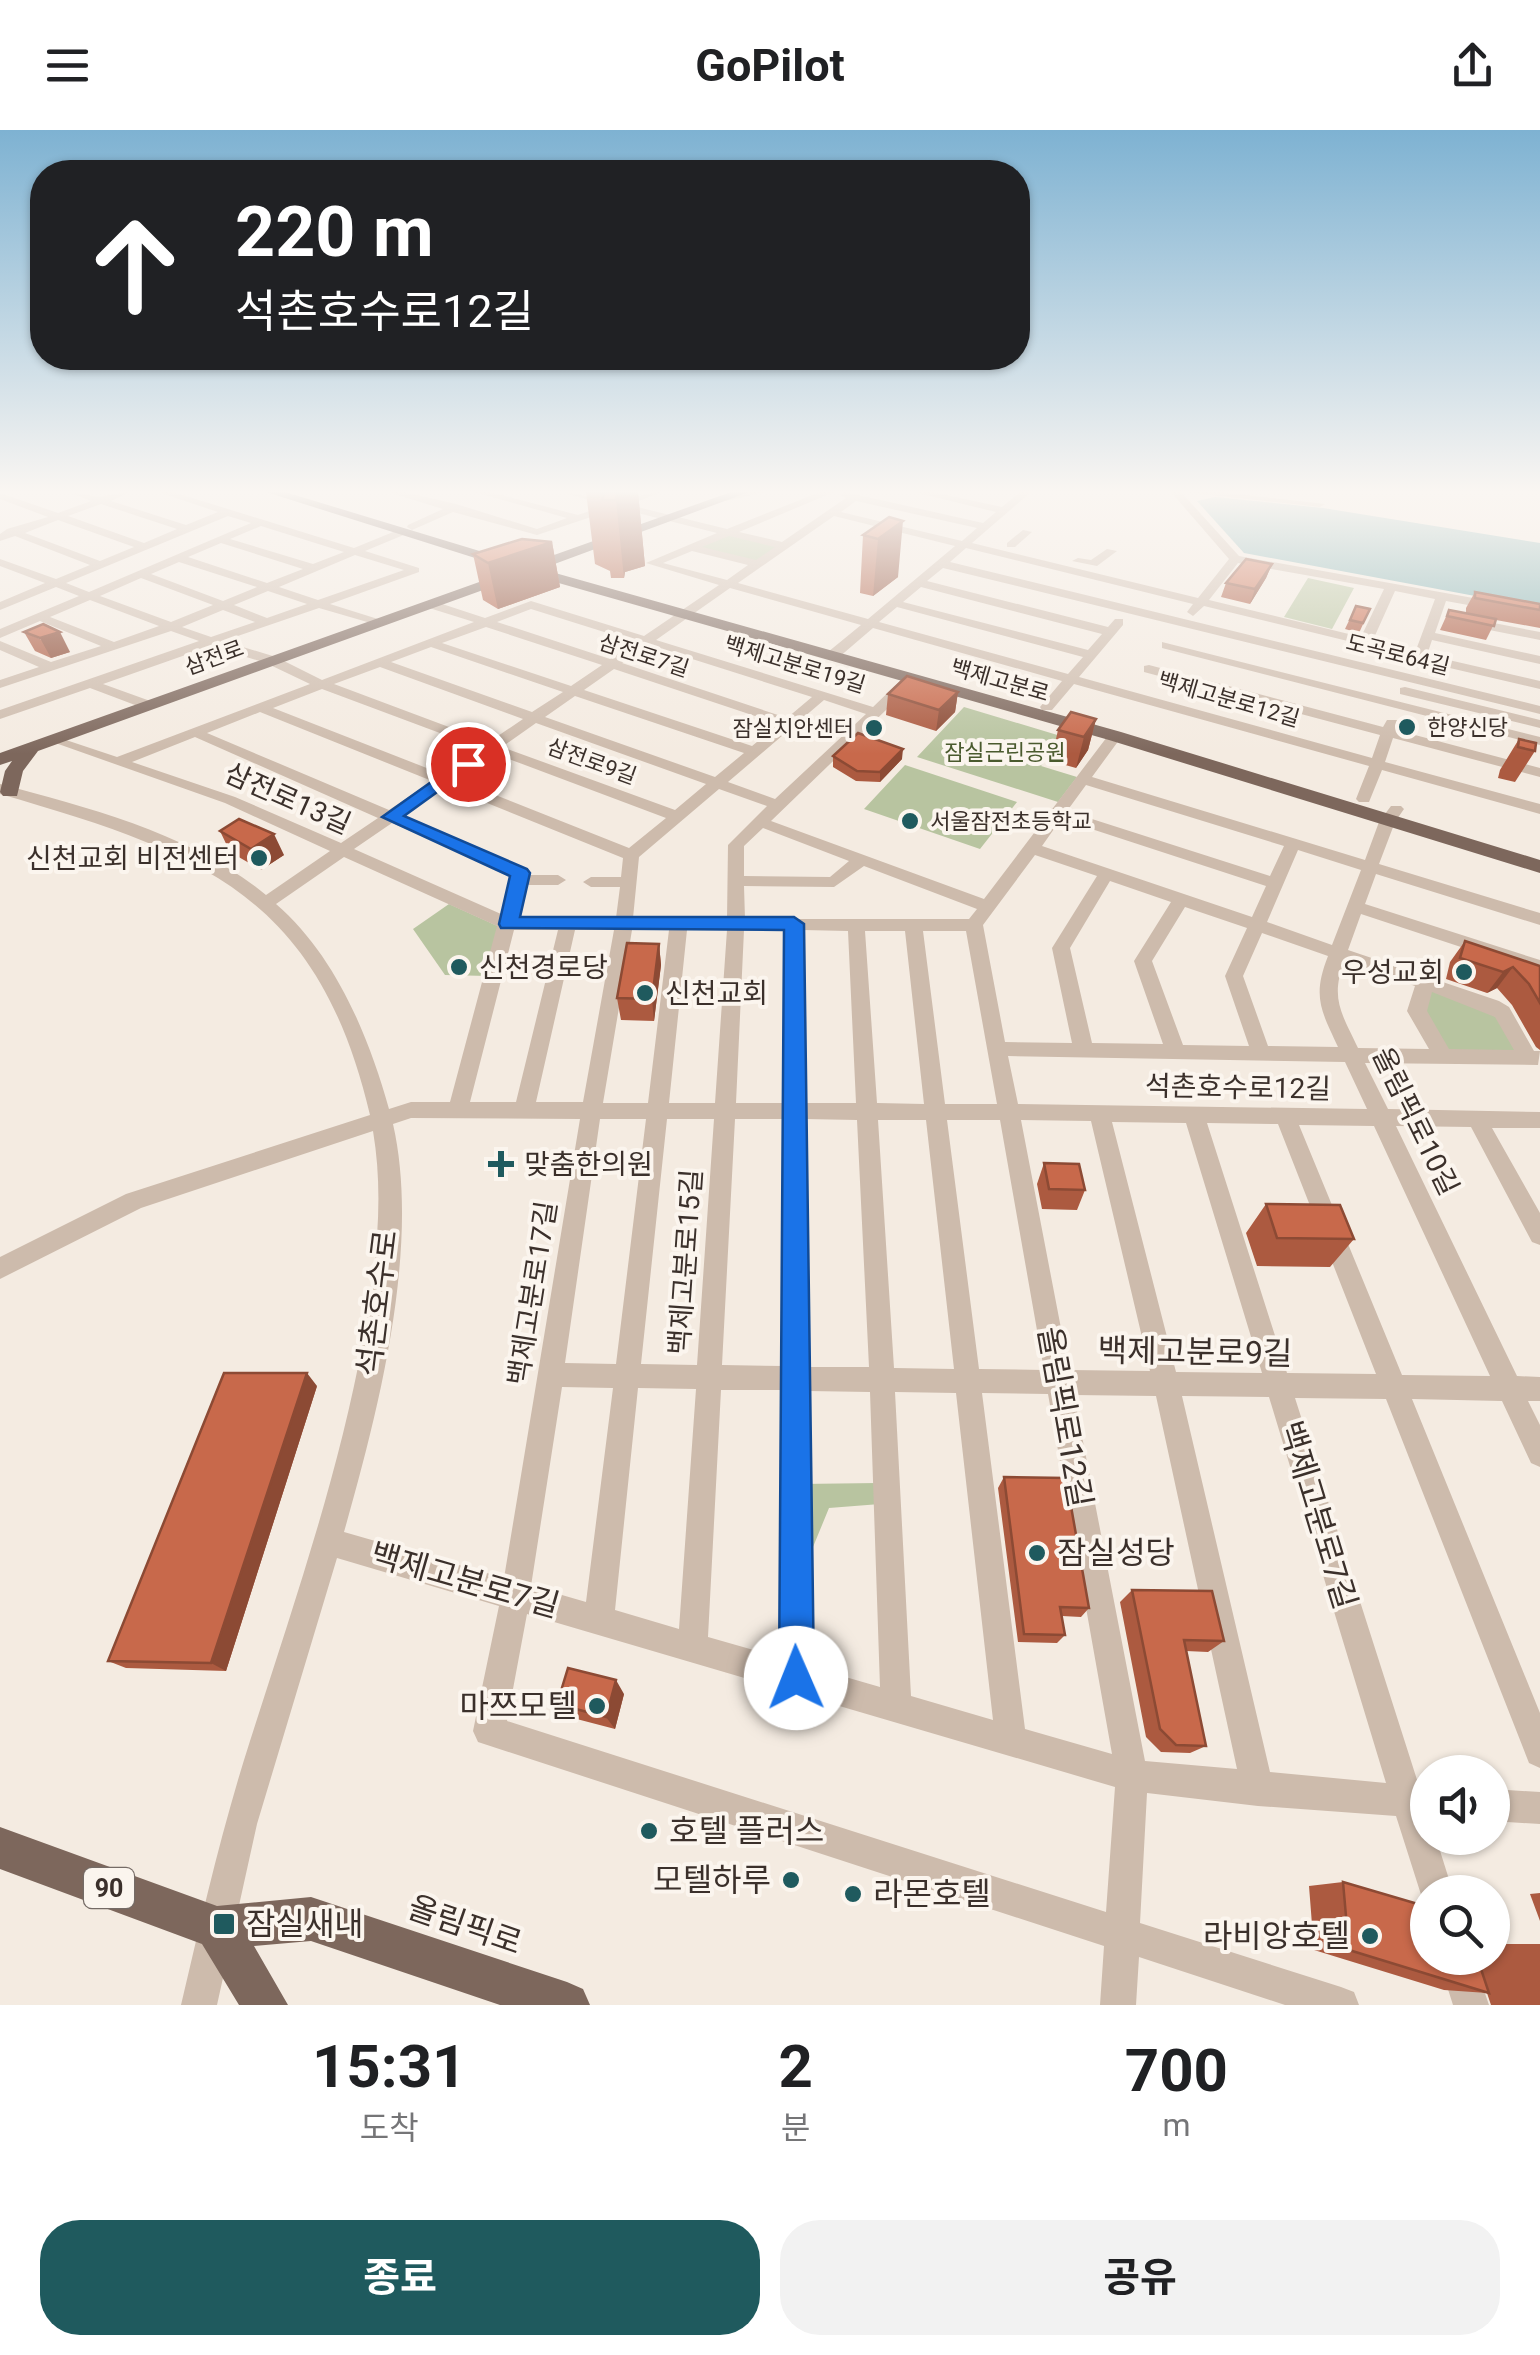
<!DOCTYPE html>
<html lang="ko">
<head>
<meta charset="utf-8">
<style>
  body { margin:0; font-family:Roboto,"Noto Sans KR",sans-serif; background:#f2f2f2; color:#202124; height:100vh; display:flex; flex-direction:column; font-size:38px; white-space:nowrap }
  * { box-sizing:border-box; margin:0 }
  p { font-size:32px; color:#757577 }
  .icon { flex:none; width:55px; height:55px; fill:none; stroke:currentColor; stroke-width:2; stroke-linecap:round; stroke-linejoin:round }
  .map { position:relative; height:1875px; overflow:hidden }
  .drawer { display:flex; flex-direction:column; background:#fff; flex:1 }
  .drawer>* { flex:none }
  .banner { position:absolute; left:30px; top:30px; width:1000px; height:210px; border-radius:40px; box-shadow:0 2px 8px #0004; background:#202124; color:#fff; overflow:hidden }
  .fabs { position:absolute; left:1410px; top:1625px; display:grid; gap:20px }
  .fabs a { display:grid; place-items:center; width:100px; height:100px; border-radius:50%; background:#fff; box-shadow:0 2px 8px #0004; font-size:50px }
  .pin { position:absolute; display:grid; place-items:center; width:85px; height:85px; color:#fff; margin:-42px; border:5px solid #fff; border-radius:50%; box-shadow:0 2px 10px #0007 }
  .me { position:absolute; width:110px; margin:-55px; rotate:359deg; stroke-linejoin:round; filter:drop-shadow(0 0 8px #0008) }
  .turn { display:flex; align-items:center; gap:35px; height:210px; padding:0 40px; font-size:45px }
  .turn .icon { width:130px; height:130px; stroke-width:2.5 }
  .turn b { display:block; font-size:70px; line-height:85px }
  .eta { display:flex; justify-content:space-evenly; align-items:center; height:170px; text-align:center }
  .eta b { font-size:60px; font-weight:700; line-height:70px }
  .button { display:flex; gap:20px; margin-top:auto; padding:20px 40px }
  .button a { flex:1; height:115px; border-radius:40px; background:#1f5a5e; color:#fff; font-size:40px; font-weight:700; line-height:115px; text-align:center }
  .button a+a { background:#f2f2f2; color:#202124 }
  header { display:flex; justify-content:space-between; align-items:center; height:130px; padding:0 40px; background:#fff; font-size:45px; font-weight:700 }
  .map>svg:first-child { display:block }
</style>
</head>
<body>
<header><svg class="icon" aria-label="menu" viewBox="0 0 24 24"><path d="M4 6h16M4 12h16M4 18h16"/></svg>GoPilot<svg class="icon" aria-label="share" viewBox="0 0 24 24"><path d="M12 15V3M7 8l5-5 5 5M5 13v7h14v-7"/></svg></header>
<div class="map">
<svg width="1540" height="1875" viewBox="0 0 1540 1875">
  <rect width="100%" height="100%" fill="#f4ebe1"/>
  <path fill="#b8c4a0" d="M727,403L783,416L757,434L688,417Z
    M1308,448L1354,458L1332,499L1284,487Z
    M964,577L1064,607L1041,636L1077,647L1058,672L917,627Z
    M905,635L1017,672L980,719L864,679Z
    M449,774L502,798L488,846L445,845L413,799Z
    M1428,858L1499,888L1520,925L1445,923L1421,884Z
    M878,1353L880,1374L829,1378L813,1417L800,1419V1354Z"/>
  <path fill="#7fb0b2" d="M1215,367L1323,378L1540,413V478L1244,423L1197,371Z"/>
  <g fill="none" stroke-linecap="round" stroke-linejoin="round">
    <path fill="#cdbbac" fill-rule="evenodd" d="M69,362C80,362 94,368 104,366C113,365 120,362 130,362L111,371L186,395L218,382L158,362H173L354,418L398,400H406V404L365,421L419,438V442L330,474L381,490V496L319,478L223,511L276,527L322,550L474,492L426,477L424,474L430,470L485,488L531,471L644,506L719,455L646,433L717,403L618,378L537,405L453,382L412,400L407,397L408,395L443,379L388,362H404L456,374L537,399L567,388L474,362H490L578,385L607,375L561,362C580,362 602,373 620,371C634,369 646,362 661,362L629,375L727,399L820,362H834L739,402L782,412L846,368L840,365L845,362L983,393L996,382L914,362H933L1002,377L1020,362H1031L972,413L1198,468L1229,429L1171,362H1181L1239,426L1540,480V488L1446,471L1435,503L1540,526V534L1432,510L1427,525L1540,551V559L1424,532L1417,538L1410,534L1413,527L1204,476L1193,486L1187,482L1193,474L966,418L950,432L1540,576V584L943,438L927,451L1108,497L1115,489H1123V495L1079,547L1372,628L1380,605L1144,542V536L1149,535L1383,597L1387,590H1397L1396,600L1540,638V647L1393,608L1385,632L1540,674V684L1382,640L1369,672H1359L1356,669L1369,636L1074,554L1052,580H1042L1040,577L1062,551L873,498L838,528H828V522L861,495L730,458L656,510L873,577L904,547H914V553L771,691L984,769L1110,603L1115,602L1122,606L1092,647L1365,730L1379,692L1391,676H1401L1404,679L1395,692L1379,734L1540,783V795L1376,744L1365,774L1540,830V843L1361,784L1348,820L1499,871L1509,877L1534,921H1540L1538,935L1365,933L1388,979L1540,982V998H1492L1540,1083V1115L1532,1112L1471,997L1396,996L1517,1246L1540,1247V1271H1528L1540,1295V1337L1531,1333L1502,1271L1412,1269L1540,1583V1638L1529,1633L1386,1269L1295,1268L1419,1656L1428,1657V1708H1436L1453,1762H1428V1776L1424,1774L1396,1686L1258,1676L1147,1663L1140,1793L1341,1857L1354,1862L1359,1875H1285L1139,1827L1136,1875H1100L1104,1816L478,1612L473,1601L499,1476L337,1428L257,1694L217,1875H181C202,1786 222,1698 250,1611C292,1479 338,1348 363,1211C375,1141 385,1072 373,1001L141,1078L0,1149V1127L126,1064L370,985C318,764 200,722 0,664V654C90,678 192,704 266,765L330,721L225,673L47,610L54,606L117,627L310,554L266,533L211,516L103,554L153,572V578H143L90,558L0,589V580L199,511L171,501L0,558V550L39,537L0,520V511L51,532L101,516L40,491L0,508V499L79,466L56,457L0,480V472L45,453L0,436V429L56,449L90,435L15,406L0,411V404L7,399L48,387L0,369V363L58,383L91,371ZM856,371L977,398L962,411L841,382ZM101,374L177,399L144,413L68,386ZM228,386L251,393L89,462L66,453ZM834,386L955,416L868,489L738,453ZM58,390L134,417L100,431L25,403ZM261,396L344,422L313,434L230,409ZM729,406L775,417L756,430L702,417ZM221,413L303,439L267,453L188,427ZM692,421L748,435L727,450L663,433ZM355,425L404,440L318,470L279,457ZM179,432L257,457L223,471L151,444ZM1238,433L1384,459L1361,507L1209,470ZM141,448L213,475L171,492L100,466ZM921,457L1102,504L1088,520L903,472ZM268,461L307,474L267,488L234,475ZM1395,461L1435,469L1416,520L1373,510ZM90,470L159,496L114,512L50,487ZM897,477L1083,527L1068,544L879,492ZM531,479L636,512L610,529L497,492ZM223,480L255,492L211,507L182,497ZM486,497L602,535L571,556L442,513ZM648,515L812,567L787,588L622,533ZM431,517L563,562L532,582L391,532ZM380,537L523,589L489,612L334,554ZM614,539L779,594L752,616L584,560ZM322,559L480,618L442,644L273,578ZM575,566L744,623L715,647L545,587ZM824,570L866,584L775,669L728,652ZM260,582L432,651L389,680L207,603ZM536,593L706,654L675,680L502,617ZM195,607L378,688L341,713L235,667L132,632ZM493,623L666,688L629,718L455,649ZM1086,655L1284,716L1270,746L1067,681ZM445,656L623,728L621,747H591L583,752L591,757H620L616,788H517L525,755H558L566,750L558,745H528L526,739L402,686ZM719,659L767,676L728,715L727,789L633,788L639,727ZM1061,689L1266,756L1252,787L1042,716ZM392,693L511,745L501,784L354,719ZM763,698L849,731L830,747L744,746V716ZM1298,720L1361,740L1332,815L1267,792ZM1035,725L1097,746L1052,818L1072,913L1005,912L983,795ZM344,727L497,796L450,972H411L389,979C368,904 335,825 276,774ZM864,736L977,779L969,789H745L744,756L834,757ZM1110,751L1171,772L1134,831L1163,914L1092,913L1070,818ZM1185,777L1247,798L1225,846L1249,916L1183,915L1152,831ZM514,800H558L516,972H470ZM575,800H614L583,972H536ZM632,800H669L648,973H603ZM687,800H727L715,973H669ZM744,800H785L784,973H736ZM803,800L848,801L856,973H805ZM865,801H905L924,974L877,973ZM923,801H966L997,974H945ZM1262,803L1328,826C1312,867 1321,880 1338,917L1268,916L1243,846ZM1344,832L1415,856L1407,881L1429,919L1358,918C1342,884 1330,869 1344,832ZM1432,862L1495,887L1514,920L1449,919L1427,881ZM1008,926L1345,932L1367,979L1018,974ZM411,988L580,989L504,1448L344,1402C378,1282 421,1117 393,994ZM600,989H646L616,1234L565,1233ZM667,989H714L697,1235L641,1234ZM735,989H784L783,1236L722,1235ZM805,989L857,990L869,1237H808ZM878,990H926L954,1239L894,1238ZM947,990H1000L1044,1240L979,1239ZM1021,990L1091,991L1150,1241L1069,1240ZM1112,992L1186,993L1262,1243L1176,1242ZM1207,993L1278,994L1376,1244L1287,1243ZM1299,995L1374,996L1490,1246L1402,1245ZM562,1257L613,1258L586,1472L531,1456ZM638,1258L696,1259L679,1499L615,1480ZM721,1260H782L781,1528L708,1507ZM808,1261L870,1262L880,1557L811,1537ZM895,1262L956,1263L993,1590L911,1566ZM982,1263L1048,1264L1112,1624L1025,1599ZM1074,1265L1156,1266L1237,1639L1145,1631ZM1182,1266L1269,1267L1386,1653L1270,1642ZM527,1484L1115,1657L1106,1782L507,1591Z
      M743,362H765L726,371L721,368Z
      M1183,362H1220L1325,374L1320,377Z
      M1023,400L1032,402L1015,417H1007V413Z
      M1107,419L1117,421L1097,436L1072,431L1078,428L1091,430Z
      M1468,488L1540,502V510L1464,495V489Z
      M1162,512L1540,607V615L1162,518Z
      M1405,557L1540,590V598L1400,564V558Z
      M1492,1659L1540,1662V1694L1492,1691Z
      M1438,1828H1473L1489,1875H1453Z"/>
    <path fill="#7d675c" fill-rule="evenodd" d="M266,362H285L526,435L731,362H749L541,439L1121,602L1540,730V743L1109,610L527,444L38,621L23,641L17,666H3L0,662L5,641L12,631L0,635V623L513,440Z
      M0,1697L217,1776L311,1767L567,1852L583,1859L590,1875H500L311,1811L254,1816L288,1875H239L202,1814L0,1739Z"/>
  </g>
  <path fill="#ac5a40" d="M586,362H638L645,436L625,442L624,448H611L610,441L595,434Z
    M889,387L898,447L873,466L860,463L863,405Z
    M552,412L560,457L498,479L483,470L473,424Z
    M1272,434L1266,448L1250,474L1221,467L1226,453Z
    M1475,462L1540,474V498L1496,490L1486,510L1440,500L1449,480L1466,483V478Z
    M1356,476L1370,479L1359,503L1345,499Z
    M24,502L70,522L51,528L35,521Z
    M958,562L955,582L936,601L886,585L888,564Z
    M1096,589L1088,620L1076,638L1051,631L1058,600Z
    M1519,609L1535,621L1515,652L1498,648L1500,640Z
    M833,626L902,629L880,652L856,651L833,637Z
    M220,701L284,725L261,740L230,722Z
    M1465,811L1540,836V920L1536,917L1512,875L1497,858L1487,863L1446,849L1450,832Z
    M659,814L661,835L654,891L621,890L617,868Z
    M1044,1033L1085,1060L1077,1080L1042,1079L1037,1054Z
    M1266,1074L1354,1109L1330,1137L1257,1136L1246,1103Z
    M317,1256L226,1541L126,1538L108,1531Z
    M1004,1347L1089,1478L1081,1487L1062,1486L1065,1505L1057,1513L1018,1512L998,1358Z
    M1132,1460L1224,1511L1208,1522L1186,1521L1206,1616L1190,1623L1161,1622L1146,1607L1120,1472Z
    M624,1564L615,1599L569,1587L557,1574Z
    M1343,1752L1428,1828H1492V1814H1540V1875H1491L1487,1863L1444,1860L1314,1820L1309,1756Z
    M1540,1763V1791L1530,1764Z"/>
  <path fill="#8c4a34" d="M626,362H638L645,436L625,442L624,448L616,370L617,364Z
    M903,391L898,447L873,466L878,409Z
    M552,412L560,457L498,479L488,433Z
    M1272,434L1266,448L1250,474L1255,459Z
    M60,502L70,522L51,528L40,508Z
    M958,562L955,582L936,601L939,580Z
    M1096,589L1088,620L1076,638L1084,607Z
    M903,619L902,629L880,652V642Z
    M274,704L284,725L261,740L251,719Z
    M659,814L661,835L654,891L652,869Z
    M1513,837L1497,858L1487,863L1503,842Z
    M307,1243L317,1256L226,1541L211,1533Z
    M616,1550L624,1564L615,1599L606,1587Z"/>
  <path fill="#c8694b" stroke="#8c4a34" stroke-width="2.5" d="M599,362H626L617,364L616,370H602L604,364Z
    M889,387L903,391L878,409L863,405Z
    M522,409L552,412L488,433L473,424Z
    M1246,429L1272,434L1255,459L1226,453Z
    M1475,462L1540,474V480L1475,468Z
    M1356,476L1370,479L1363,493L1350,490Z
    M1449,480L1496,489L1494,496L1447,486Z
    M43,494L60,502L40,508L24,502Z
    M907,546L958,562L939,580L888,564Z
    M1071,582L1096,589L1084,607L1058,600Z
    M858,603L903,619L880,642L857,641L833,626Z
    M1519,609L1536,613L1535,621L1518,617Z
    M239,689L274,704L251,719L220,701Z
    M1465,811L1540,836V873L1529,854L1513,837L1503,842L1460,828Z
    M627,813L659,814L652,869L617,868Z
    M1044,1033L1079,1034L1085,1060L1049,1059Z
    M1266,1074L1340,1075L1354,1109L1277,1108Z
    M224,1243H307L211,1533L108,1531Z
    M1004,1347L1066,1348L1089,1478L1060,1477L1065,1505L1024,1504Z
    M1132,1460L1212,1461L1224,1511L1184,1510L1206,1616L1176,1615L1160,1599Z
    M568,1538L616,1550L606,1587L557,1574Z
    M1343,1752L1428,1777V1828H1479L1478,1830L1489,1863L1349,1820Z"/>
  <linearGradient id="sky" x2="0" y2="1"><stop stop-color="#7eb2d2"/><stop offset="0.58" stop-color="#faf6f2"/><stop offset="1" stop-color="#faf6f2" stop-opacity="0"/></linearGradient>
  <rect width="1540" height="624" fill="url(#sky)"/>
  <path fill="#1a73e8" stroke="#114b97" stroke-width="2.5" d="M462,630L476,634L404,686L527,739L530,743L520,787H794L804,794L814,1548L809,1560L796,1565L784,1560L779,1548L784,800L501,798L499,794L510,746L382,687Z"/>
  <g fill="#1f5a5e" stroke="#fbf5ee" stroke-width="4">
    <circle cx="1407" cy="597" r="10"/>
    <circle cx="874" cy="598" r="10"/>
    <circle cx="910" cy="691" r="10"/>
    <circle cx="259" cy="728" r="10"/>
    <circle cx="459" cy="837" r="10"/>
    <circle cx="1464" cy="842" r="10"/>
    <circle cx="645" cy="863" r="10"/>
    <path d="M496 1019h10v10h10v10h-10v10h-10v-10h-10v-10h10z"/>
    <circle cx="1037" cy="1423" r="10"/>
    <circle cx="597" cy="1576" r="10"/>
    <circle cx="649" cy="1701" r="10"/>
    <circle cx="791" cy="1750" r="10"/>
    <circle cx="853" cy="1764" r="10"/>
    <rect x="212" y="1782" width="24" height="24" rx="5"/>
    <circle cx="1370" cy="1806" r="10"/>
  </g>
  <g text-anchor="middle" stroke-width="8" stroke-linejoin="round" paint-order="stroke">
    <g font-size="22" fill="#3b302b" stroke="#fbf5ee">
      <text transform="translate(1398 524) rotate(14)" y="8">도곡로64길</text>
      <text transform="translate(644 525) rotate(18)" y="8">삼전로7길</text>
      <text transform="translate(214 527) rotate(-20)" y="8">삼전로</text>
      <text transform="translate(795 534) rotate(17)" y="8">백제고분로19길</text>
      <text transform="translate(1000 550) rotate(16)" y="8">백제고분로</text>
      <text transform="translate(1229 569) rotate(16)" y="8">백제고분로12길</text>
      <text transform="translate(592 631) rotate(20)" y="8">삼전로9길</text>
    </g>
    <g font-size="22" fill="#3b302b" stroke="#fbf5ee" text-anchor="start">
      <text x="1427" y="605">한양신당</text>
      <text x="854" y="606" text-anchor="end">잠실치안센터</text>
      <text x="930" y="699">서울잠전초등학교</text>
    </g>
    <g font-size="22" fill="#4a5a2e" stroke="#fbf5ee">
      <text x="1005" y="630">잠실근린공원</text>
    </g>
    <rect fill="#fbf5ee" stroke="#756b66" stroke-width="2.5" x="84" y="1738" width="50" height="40" rx="8"/>
    <g font-size="25" font-weight="bold" fill="#3b302b">
      <text x="109" y="1767">90</text>
    </g>
    <g font-size="28" fill="#3b302b" stroke="#fbf5ee">
      <text transform="translate(288 668) rotate(24)" y="10">삼전로13길</text>
      <text transform="translate(1238 957) rotate(1)" y="10">석촌호수로12길</text>
      <text transform="translate(1416 991) rotate(64)" y="10">올림픽로10길</text>
      <text transform="translate(685 1132) rotate(-86)" y="10">백제고분로15길</text>
      <text transform="translate(532 1163) rotate(-81)" y="10">백제고분로17길</text>
    </g>
    <g font-size="28" fill="#3b302b" stroke="#fbf5ee" text-anchor="start">
      <text x="239" y="738" text-anchor="end">신천교회 비전센터</text>
      <text x="479" y="847">신천경로당</text>
      <text x="1444" y="852" text-anchor="end">우성교회</text>
      <text x="665" y="873">신천교회</text>
      <text x="524" y="1044">맞춤한의원</text>
    </g>
    <g font-size="32" fill="#3b302b" stroke="#fbf5ee">
      <text transform="translate(377 1173) rotate(-83)" y="11">석촌호수로</text>
      <text transform="translate(1195 1222) rotate(1)" y="11">백제고분로9길</text>
      <text transform="translate(1065 1287) rotate(80)" y="11">올림픽로12길</text>
      <text transform="translate(1318 1385) rotate(73)" y="11">백제고분로7길</text>
      <text transform="translate(465 1450) rotate(16)" y="11">백제고분로7길</text>
      <text transform="translate(465 1795) rotate(19)" y="11">올림픽로</text>
    </g>
    <g font-size="32" fill="#3b302b" stroke="#fbf5ee" text-anchor="start">
      <text x="1057" y="1434">잠실성당</text>
      <text x="577" y="1587" text-anchor="end">마쯔모텔</text>
      <text x="669" y="1712">호텔 플러스</text>
      <text x="771" y="1761" text-anchor="end">모텔하루</text>
      <text x="873" y="1775">라몬호텔</text>
      <text x="246" y="1805">잠실새내</text>
      <text x="1350" y="1817" text-anchor="end">라비앙호텔</text>
    </g>
  </g>
</svg>
<div class="fabs">
<a><svg class="icon" aria-label="sound" viewBox="0 0 24 24"><path d="M4 9h4l5-4v14l-5-4H4zM17 9q2 3 0 6"/></svg></a>
<a><svg class="icon" aria-label="search" viewBox="0 0 24 24"><circle cx="10" cy="10" r="6"/><path d="M15 15l6 6"/></svg></a>
</div>
<div class="pin" style="left:468px;top:634px;background:#d93025"><svg class="icon" aria-label="arrive" viewBox="0 0 24 24"><path d="M6 21V4h12l-3 4 3 4H6"/></svg></div>
<svg class="me" style="left:796px;top:1548px" viewBox="-20 -20 40 40"><circle r="19" fill="#fff"/><path d="M0-13L10 11 0 6-10 11z" fill="#1a73e8"/></svg>
<div class="banner">
<div class="turn"><svg class="icon" aria-label="ahead" viewBox="0 0 24 24"><path d="M12 20V5M6 11l6-6 6 6"/></svg><div><b>220 m</b>석촌호수로12길</div></div>
</div>
</div>
<section class="drawer">
<div class="eta">
<div><b>15:31</b><p>도착</p></div>
<div><b>2</b><p>분</p></div>
<div><b>700</b><p>m</p></div>
</div>
<div class="button"><a>종료</a><a>공유</a></div>
</section>
</body>
</html>
